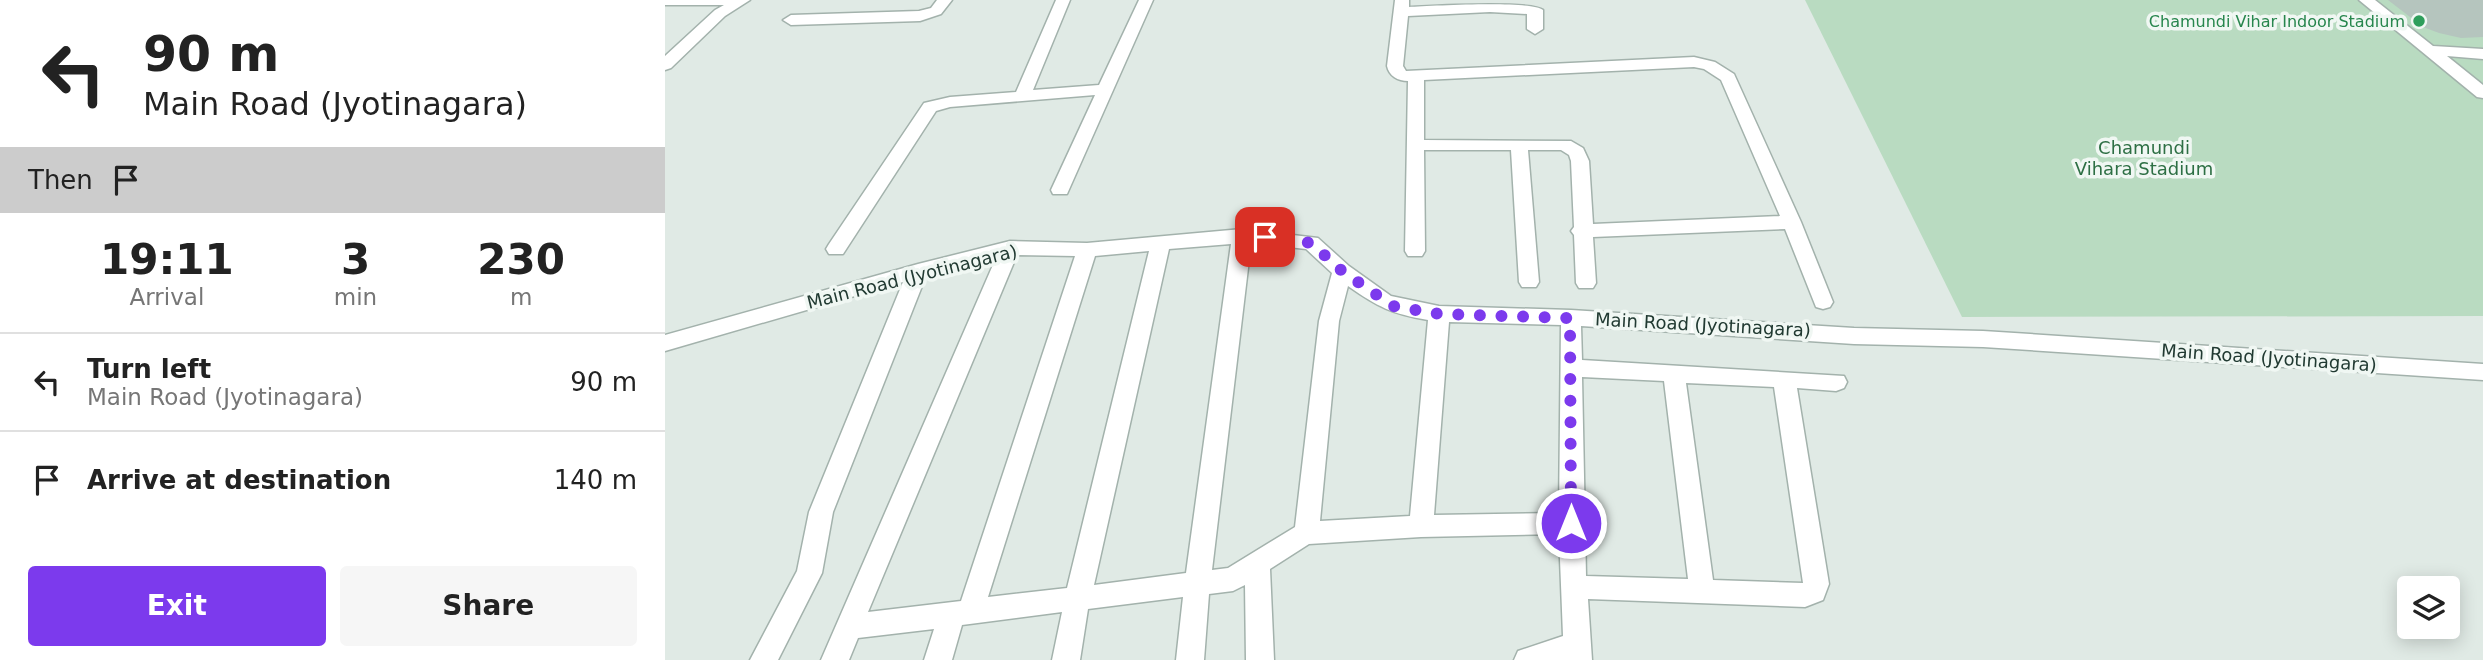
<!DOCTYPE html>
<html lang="en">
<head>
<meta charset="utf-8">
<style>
  body { margin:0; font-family:"DejaVu Sans",sans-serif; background:#f6f6f6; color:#222; height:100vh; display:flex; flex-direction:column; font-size:26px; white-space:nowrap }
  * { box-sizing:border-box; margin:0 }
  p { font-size:23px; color:#767676 }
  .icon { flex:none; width:38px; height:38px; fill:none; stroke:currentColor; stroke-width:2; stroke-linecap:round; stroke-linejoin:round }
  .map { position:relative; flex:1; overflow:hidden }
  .sheet { display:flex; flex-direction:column; background:#fff; width:665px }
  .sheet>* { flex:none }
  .hud { background:#fff; color:#222; overflow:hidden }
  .buttons { position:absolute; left:1732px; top:576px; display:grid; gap:14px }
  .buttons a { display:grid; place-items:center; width:63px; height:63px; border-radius:7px; background:#fff; box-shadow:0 4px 18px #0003; font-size:35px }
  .pin { position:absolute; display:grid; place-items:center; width:60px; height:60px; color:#fff; margin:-30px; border-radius:14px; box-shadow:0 4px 10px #0006 }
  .me { position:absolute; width:77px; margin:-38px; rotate:0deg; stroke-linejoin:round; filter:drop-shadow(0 0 5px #0008) }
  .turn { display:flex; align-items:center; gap:24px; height:147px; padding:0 28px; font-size:32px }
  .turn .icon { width:91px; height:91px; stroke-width:2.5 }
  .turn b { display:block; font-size:49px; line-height:60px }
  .then { display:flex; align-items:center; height:66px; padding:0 28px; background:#0003; gap:14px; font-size:26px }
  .eta { display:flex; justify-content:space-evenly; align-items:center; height:119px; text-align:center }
  .eta b { font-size:42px; font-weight:700; line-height:49px }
  .primary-button { display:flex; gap:14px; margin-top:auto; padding:14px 28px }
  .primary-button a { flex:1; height:80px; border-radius:7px; background:#7c3aed; color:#fff; font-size:28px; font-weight:700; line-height:80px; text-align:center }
  .primary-button a+a { background:#f6f6f6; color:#222 }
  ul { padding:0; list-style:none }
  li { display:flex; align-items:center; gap:21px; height:98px; padding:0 28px; border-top:2px solid #e0e0e0 }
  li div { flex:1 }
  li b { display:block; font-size:26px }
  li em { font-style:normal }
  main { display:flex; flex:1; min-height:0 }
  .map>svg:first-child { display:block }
</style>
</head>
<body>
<main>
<section class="sheet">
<div class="hud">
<div class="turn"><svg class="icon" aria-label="left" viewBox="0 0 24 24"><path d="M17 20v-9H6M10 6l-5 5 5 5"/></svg><div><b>90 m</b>Main Road (Jyotinagara)</div></div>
<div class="then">Then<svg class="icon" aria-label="arrive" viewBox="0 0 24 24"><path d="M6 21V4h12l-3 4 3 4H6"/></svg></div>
</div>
<div class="eta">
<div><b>19:11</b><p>Arrival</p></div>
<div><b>3</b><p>min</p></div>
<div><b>230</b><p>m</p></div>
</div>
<ul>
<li><svg class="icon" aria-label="left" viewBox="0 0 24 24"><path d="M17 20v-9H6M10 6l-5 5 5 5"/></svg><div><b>Turn left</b><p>Main Road (Jyotinagara)</p></div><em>90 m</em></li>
<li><svg class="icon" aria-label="arrive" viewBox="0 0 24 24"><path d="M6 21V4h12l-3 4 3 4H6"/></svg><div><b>Arrive at destination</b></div><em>140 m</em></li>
</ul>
<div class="primary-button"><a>Exit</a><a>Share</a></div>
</section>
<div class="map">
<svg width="1818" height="660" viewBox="0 0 1818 660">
  <rect width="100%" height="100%" fill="#e0eae5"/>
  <path fill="#b9dbc1" d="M1140,0H1818V316L1297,317Z"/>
  <path fill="#b5c5be" d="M1723,0H1818V37L1796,38L1774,33L1758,27Z"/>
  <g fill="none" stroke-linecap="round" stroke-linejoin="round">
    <defs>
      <path id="minor" d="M0,0H85L60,16L6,68L0,70V56L50,10L59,5H0Z
        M272,0H287L276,14L255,21L126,25L118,20L126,15L254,11L266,8Z
        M391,0H405L368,90L434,85L474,0H488L402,194H388L386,190L430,95L285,107L271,111L178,254H164L161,249L164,244L259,103L285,97L351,92Z
        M730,0H744V7C766,6 866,0 878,10V29L870,34L862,29V14L825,12L743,16L738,66L741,71L1029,57L1050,62L1069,74L1136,222L1168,302L1165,307L1158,309L1151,307L1120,229L928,237L931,283L928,288H914L911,283L909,235L906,231L909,227L906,161L904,155L896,150H863L874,282L871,287H857L854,282L846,150H759L760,251L757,256H743L740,251L743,81C733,81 724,76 722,66ZM1029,67L1039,69L1056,80L1115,216L928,224L924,161L918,148L906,141L759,140V80Z
        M1694,0H1710L1768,46L1818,49V59L1782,56L1818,85V98L1812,97Z
        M577,229L653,238L684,266L726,296L774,306L906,310L1189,328L1318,331L1818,364V380L1318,347L1189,344L916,326L917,360L1179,376L1182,382L1179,388L1171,391L1132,388L1164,584L1158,600L1140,607L923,599L927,660H849L853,651L898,636L894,534L756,537L644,544L605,569L609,660H581L580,585L568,591L544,594L539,660H511L518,597L423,609L415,660H387L397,612L297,625L287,660H259L269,629L193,638L184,660H156L331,258L261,276L168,512L157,573L113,660H85L132,571L144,512L238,282L0,351V335L253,264L345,241L422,243ZM586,243L641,249L667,273L654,321L630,527L563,568L547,570ZM566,244L521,573L429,585L504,249ZM484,251L402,588L323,597L430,256ZM352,255L410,256L296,601L203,612ZM683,286C713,307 727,314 763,320L745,516L655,521L674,321ZM784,322L896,325L894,513L769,515ZM917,377L999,381L1023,579L921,576ZM1021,383L1109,387L1138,583L1048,580Z"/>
    </defs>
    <use href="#minor" stroke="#a3b2ac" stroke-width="3"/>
    <use href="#minor" fill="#fff" fill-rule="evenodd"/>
  </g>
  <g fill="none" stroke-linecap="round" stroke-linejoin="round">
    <path stroke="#7c3aed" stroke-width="12" stroke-dasharray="0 21.6" d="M600,237L646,243L677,271L728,306L774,314L905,318L906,523"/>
  </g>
  <circle fill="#2e9e5b" stroke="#f0f7f3" stroke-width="2.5" cx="1754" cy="21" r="7"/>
  <g text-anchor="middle" stroke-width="7" stroke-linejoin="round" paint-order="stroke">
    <g font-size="16" fill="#27864d" stroke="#f0f7f3" text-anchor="end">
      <text x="1740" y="27">Chamundi Vihar Indoor Stadium</text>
    </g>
    <g font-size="18" fill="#2d6f44" stroke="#f0f7f3">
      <text x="1479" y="154">Chamundi<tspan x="1479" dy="21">Vihara Stadium</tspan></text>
    </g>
    <g font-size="18" fill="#213a32" stroke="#f0f7f3">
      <text transform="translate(247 277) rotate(-14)" y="6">Main Road (Jyotinagara)</text>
      <text transform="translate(1038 325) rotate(3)" y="6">Main Road (Jyotinagara)</text>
      <text transform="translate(1604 358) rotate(4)" y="6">Main Road (Jyotinagara)</text>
    </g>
  </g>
</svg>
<div class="buttons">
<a><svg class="icon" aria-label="layers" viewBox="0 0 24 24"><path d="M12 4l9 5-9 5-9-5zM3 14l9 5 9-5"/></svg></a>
</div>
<div class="pin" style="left:600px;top:237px;background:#d93025"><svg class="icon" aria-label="arrive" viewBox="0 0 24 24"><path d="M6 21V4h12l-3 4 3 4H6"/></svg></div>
<svg class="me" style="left:906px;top:523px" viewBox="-20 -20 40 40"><circle r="17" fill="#7c3aed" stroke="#fff" stroke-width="3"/><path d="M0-11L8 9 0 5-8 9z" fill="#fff"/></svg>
</div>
</main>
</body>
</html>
